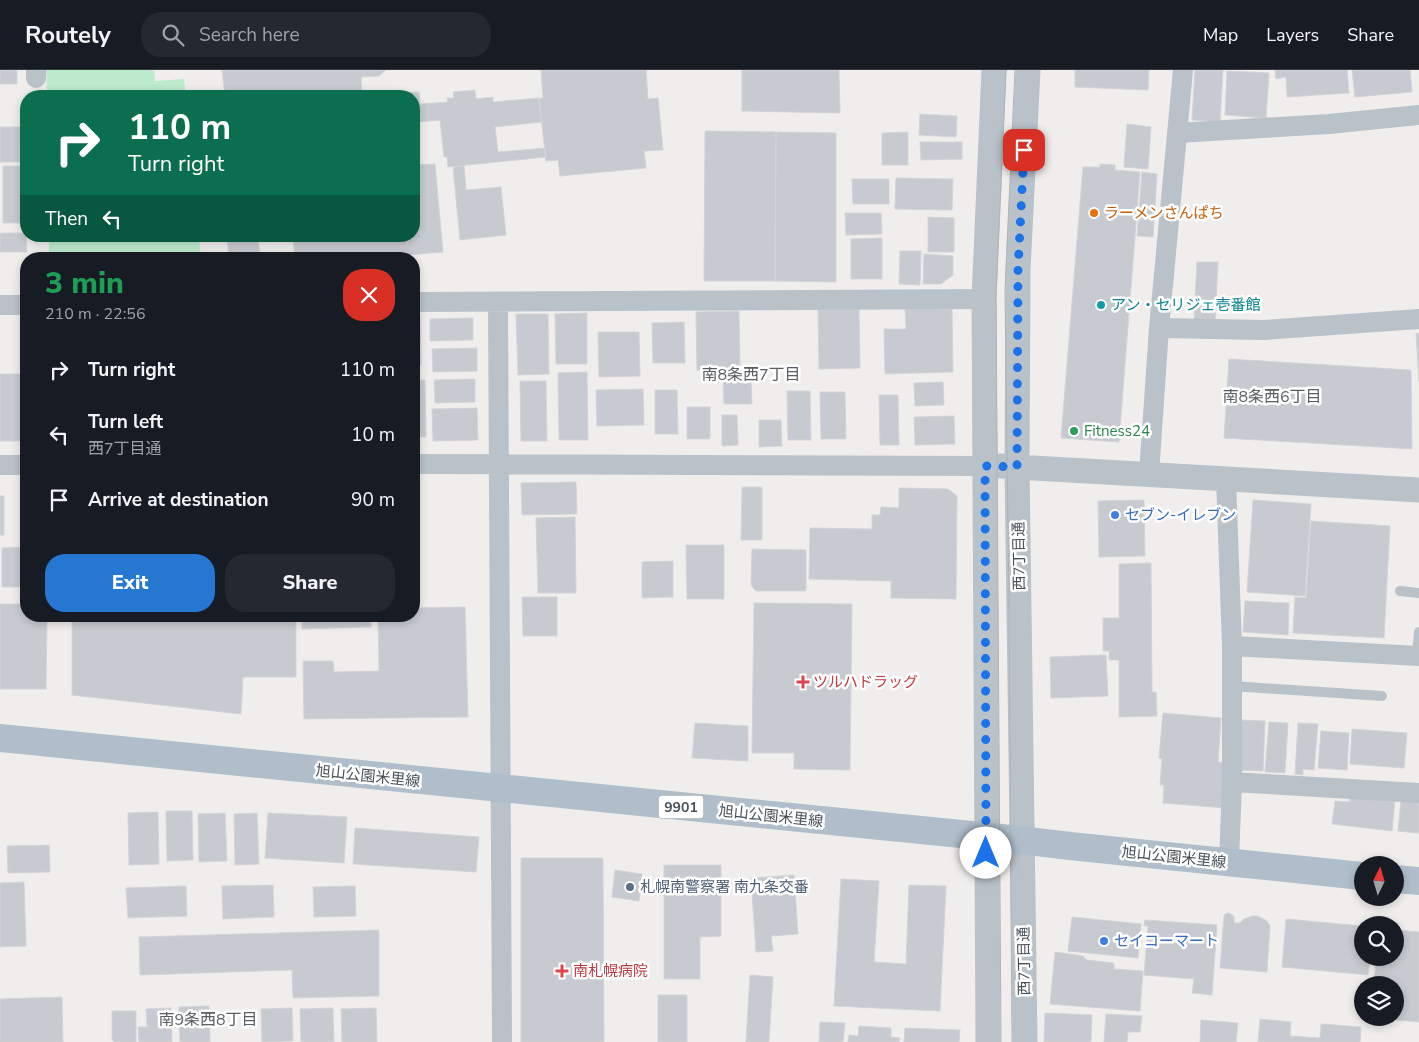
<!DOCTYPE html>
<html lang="en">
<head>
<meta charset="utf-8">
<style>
  body { margin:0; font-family:"Nunito Sans","Noto Sans JP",sans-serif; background:#242831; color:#f1f3f6; height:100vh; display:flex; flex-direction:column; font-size:19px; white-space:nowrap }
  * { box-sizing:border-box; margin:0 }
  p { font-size:16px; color:#9ea1a6 }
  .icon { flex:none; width:28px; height:28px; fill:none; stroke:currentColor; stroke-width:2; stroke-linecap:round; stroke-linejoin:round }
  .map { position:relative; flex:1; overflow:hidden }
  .details { position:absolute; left:20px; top:182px; width:400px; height:370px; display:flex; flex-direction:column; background:#171b24; border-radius:20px; box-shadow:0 2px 8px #0003 }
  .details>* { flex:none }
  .guide { position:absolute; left:20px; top:20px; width:400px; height:152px; border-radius:20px; box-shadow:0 2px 8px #0003; background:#0b6e4f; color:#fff; overflow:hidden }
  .needle { width:32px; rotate:5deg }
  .buttons { position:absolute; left:1354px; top:786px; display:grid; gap:10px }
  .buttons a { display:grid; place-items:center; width:50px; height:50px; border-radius:50%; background:#171b24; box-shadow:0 2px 8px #0003; font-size:25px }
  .pin { position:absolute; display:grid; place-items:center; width:42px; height:42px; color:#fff; margin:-21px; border-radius:10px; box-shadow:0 2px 8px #0006 }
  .me { position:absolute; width:55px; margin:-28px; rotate:0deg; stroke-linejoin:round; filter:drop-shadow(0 0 4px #0008) }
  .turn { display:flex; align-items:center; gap:18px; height:105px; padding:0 25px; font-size:22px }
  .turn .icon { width:65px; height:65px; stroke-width:2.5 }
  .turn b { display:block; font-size:35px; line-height:42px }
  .then { display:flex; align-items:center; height:48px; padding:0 25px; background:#0003; gap:10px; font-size:19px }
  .round { display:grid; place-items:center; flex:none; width:52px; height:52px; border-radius:20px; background:#242831 }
  .headline { display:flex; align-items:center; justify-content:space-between; height:85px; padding:0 25px }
  h1 { font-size:30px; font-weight:800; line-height:38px; color:#1e9e55 }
  .action { display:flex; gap:10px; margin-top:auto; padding:10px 25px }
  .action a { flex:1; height:58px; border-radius:20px; background:#2577d2; color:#fff; font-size:20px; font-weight:800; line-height:58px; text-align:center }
  .action a+a { background:#242831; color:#f1f3f6 }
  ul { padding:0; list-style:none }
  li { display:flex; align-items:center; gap:15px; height:65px; padding:0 25px }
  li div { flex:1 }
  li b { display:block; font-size:19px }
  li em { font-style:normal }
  header { display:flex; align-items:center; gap:30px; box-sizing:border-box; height:70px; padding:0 25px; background:#171b24; border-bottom:1px solid #363941 }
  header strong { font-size:24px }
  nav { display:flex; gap:28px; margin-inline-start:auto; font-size:18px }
  .search { width:350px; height:45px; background:#242831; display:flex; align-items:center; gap:12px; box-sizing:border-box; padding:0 18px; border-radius:20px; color:#9ea1a6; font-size:19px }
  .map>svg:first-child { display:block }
</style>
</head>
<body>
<header>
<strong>Routely</strong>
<div class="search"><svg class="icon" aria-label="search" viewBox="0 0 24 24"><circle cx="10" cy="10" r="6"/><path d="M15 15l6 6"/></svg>Search here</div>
<nav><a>Map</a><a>Layers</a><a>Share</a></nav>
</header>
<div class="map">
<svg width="1419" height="972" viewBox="0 0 1419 972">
  <rect width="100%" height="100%" fill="#f0eded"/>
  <path fill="#beebce" d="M46,0H154L155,11L184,9L186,26H47Z
    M49,166H199L201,189H49Z"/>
  <path fill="#c7cad0" stroke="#d2d4d8" d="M0,0H17V14H0Z
    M222,0H386L379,6L361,7L362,26H225Z
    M541,0H646L648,29L658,28L663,80L644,81L646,98L560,106L558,90L546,91L539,28H543Z
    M742,0H839L840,43L742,41Z
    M1075,0H1149L1148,20L1075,17Z
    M1195,0H1223L1220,52L1192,50Z
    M1275,0H1347L1349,23L1287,27L1286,7L1276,9Z
    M1352,0H1410L1412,22L1355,27Z
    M1227,1L1269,3L1266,48L1225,45Z
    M475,20L476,29L493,27V32L539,28L542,52L495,57L498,82L545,78L546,87L448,97L447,87H444L440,50L417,52L419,80H414V26H397V23L419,22L420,34L448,32L447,28H454L453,22Z
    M920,44L957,46L956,67L919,65Z
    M1127,54L1151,57L1148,99L1124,97Z
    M0,57H24V75H20V92H0Z
    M705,61L776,62L775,211H704Z
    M776,62L836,63V212L775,211Z
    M908,62V95H882V63Z
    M920,72H962V89L921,90Z
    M435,94L443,182L358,189H295L293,166H414V95Z
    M1100,94L1115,95V100L1140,102L1119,372L1061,368L1083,97H1100Z
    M3,96H26V153H3Z
    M464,96L466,120L501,117L506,165L460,170L453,97Z
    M1142,102L1157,104L1153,167L1137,166Z
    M896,108L953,109L952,140L895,139Z
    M852,109H889V134H853Z
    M845,143H881L882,164L846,165Z
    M928,147L954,148V182H928Z
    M0,163H26L27,182H0Z
    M227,166H258L260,189H229Z
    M882,168V209H851V169Z
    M900,181H921L920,215L899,214Z
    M924,184L953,186V205L941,214H923Z
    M1197,192H1218L1215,252L1194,250Z
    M859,239L860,298L819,299L818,240Z
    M905,239H952L953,302L885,304L884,259H906Z
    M739,241L740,299L697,300L696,242Z
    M587,243V294H556L555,244Z
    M516,244H548L549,304L518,305Z
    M414,247H420L421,295L414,296Z
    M473,248V270L430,271V249Z
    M684,252L685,293H653L652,253Z
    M598,262H639L640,306L599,307Z
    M1419,263V312L1416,264Z
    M477,278V301L433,302L432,279Z
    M1229,289L1411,300L1412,379L1224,368Z
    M587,302L588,370H559L558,303Z
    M0,304H26V371H0Z
    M475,309V332L435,333L434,310Z
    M414,310H425L426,367H414Z
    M520,311H546L547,371H521Z
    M723,311H751L752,334H724Z
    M943,312L944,335L915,336L914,313Z
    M643,319L644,355L597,356L596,320Z
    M655,320H677L678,364H655Z
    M787,321H810L811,370H788Z
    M820,322H845L846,369H821Z
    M879,325H898L899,375H880Z
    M687,337H710V369H687Z
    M477,338L478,370L433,371L432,339Z
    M722,345H737L738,375L722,376Z
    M954,346L955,374L915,375L914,347Z
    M759,350H781L782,376L759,377Z
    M576,412L577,444L522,445L521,413Z
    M742,417H762V470H741Z
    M899,418L948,419L957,426L956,529L891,528V511L809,509L810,458L872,459V445H880L881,437L899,438Z
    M0,426H4V465H0Z
    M1144,430L1145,486L1099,487L1098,431Z
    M1253,430L1311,434L1305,526L1247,522Z
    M575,447L576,523H538L536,448Z
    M1311,451L1390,456L1384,568L1293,563L1295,527L1306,528Z
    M686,475H724V529H687Z
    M26,477V517H2V478Z
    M752,479L806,480V521H756L751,515Z
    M673,491V527L642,528V492Z
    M1151,493L1152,622H1156L1157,646L1119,647V590H1109V581H1103V548H1119V494Z
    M522,527H557V566H523Z
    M1245,531L1289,533L1288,565L1243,562Z
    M754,533L852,534L850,700L794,699V683H752Z
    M0,534H26V546H47L46,619H0Z
    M465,537L468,647L304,649L303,591H333L334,602L379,601L378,546H414V538Z
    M72,546H296V607H243L241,644L72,625Z
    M302,546H371V557L302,559Z
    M1106,585L1108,626L1051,628L1050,587Z
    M1163,643L1221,648L1218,692L1225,693V738L1163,733L1164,715H1160L1162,689L1159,688Z
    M1242,650L1265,651L1263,701L1239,700Z
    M1269,652L1288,653L1285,703L1265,702Z
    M695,653L748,656V691L692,688Z
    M1298,653L1318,654L1314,700L1303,699V705L1295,704Z
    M1352,659L1407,663L1404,698L1350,694Z
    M1321,661L1349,663L1347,700L1318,698Z
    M1350,724L1395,729L1392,761L1332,754L1335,731L1349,732Z
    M1401,730L1419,732V763L1398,761Z
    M166,741H192L193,790L167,791Z
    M158,742L159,794L129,795L128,743Z
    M225,743L227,791L199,792L198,744Z
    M257,743L259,794L235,795L234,744Z
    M268,743L347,747L344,793L265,788Z
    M355,758L479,767L476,802L353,794Z
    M49,775L50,802L8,803L7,776Z
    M521,788H603L604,972H521Z
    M664,795H721V866L700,867V909H664Z
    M615,800L642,804L639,831L612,827Z
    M794,805L798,864L771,866L773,881L756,882L751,808Z
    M841,809L879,811L874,892L906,894L909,815L946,816L940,941L834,936Z
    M24,812L26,876L0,877V813Z
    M273,815L274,847L223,849L222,816Z
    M186,816L187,846L128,848L126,818Z
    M355,816L356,846L314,847L313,817Z
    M1229,843L1234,846V853H1240L1244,849L1253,846H1258L1267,851L1270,856L1267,902L1220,898L1224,846L1225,844Z
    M1072,847L1141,854L1138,888L1068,881Z
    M1286,849L1362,856V888H1370L1368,905L1282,897Z
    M1145,850L1217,855L1212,925L1192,923L1194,909L1144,905L1148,856H1144Z
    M379,860V926L293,928L292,900L140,905L139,867Z
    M1395,860L1419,862V952L1375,948H1395V915H1374L1376,888H1395Z
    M1055,882L1083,886L1087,890L1114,893V899L1143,901L1140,941L1050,934Z
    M750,905L773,907L769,972H746Z
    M658,925H687V972H658Z
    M62,927L63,972H0V929Z
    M209,936L210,972H180L179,937Z
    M171,938L172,972H139L138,957H147L146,939Z
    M292,938L293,971L262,972L261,939Z
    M333,938L334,972H301L300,939Z
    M376,938L377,972H342L341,939Z
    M112,941H136V972H115L112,970Z
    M1045,943L1092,945L1091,972H1044Z
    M1106,944L1142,946L1140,962H1128L1127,972H1104Z
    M1260,949L1291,952L1290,966L1320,968L1321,954L1361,957L1360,972H1258Z
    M1201,950L1238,953L1236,972H1200Z
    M820,952L845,953L843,972H819Z
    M859,956L891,958V967L900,968L899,972H848L849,965L858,966Z
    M905,958L960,960L959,972H904Z"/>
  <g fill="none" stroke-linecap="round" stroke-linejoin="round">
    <path stroke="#bac2c9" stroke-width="10" d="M1400,521L1419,523
      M1417,586L1419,562
      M1232,616L1382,626"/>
    <path stroke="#bac2c9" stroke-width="20" d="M36,0V8
      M1177,63L1329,54L1419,45
      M414,232L984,229
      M498,232L502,972
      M0,235H26
      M1159,258L1264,260L1419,249
      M414,394L985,396
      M0,395H26
      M1149,404L1159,258L1183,0
      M1226,408L1232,576V712L1229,792
      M1232,576L1419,586
      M1232,712L1419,723"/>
    <path stroke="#bac2c9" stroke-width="25" d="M1000,396L1419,420
      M988,972L984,229L994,0
      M1025,972L1017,397L1018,200L1028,0"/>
    <path stroke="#afbeca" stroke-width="28" d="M0,668L1011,769L1070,776L1362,806
      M1395,809L1419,811"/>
    <path stroke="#b0b3b7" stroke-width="1" d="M1001,972L996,223L1006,0
      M1012,972L1009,535L1005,221L1015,0"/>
  </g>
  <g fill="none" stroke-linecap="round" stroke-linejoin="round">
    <path stroke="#1a73e8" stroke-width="9" stroke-dasharray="0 16.2" d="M986,783L985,396L1017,397L1018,200L1024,80"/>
  </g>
  <circle fill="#e8710a" stroke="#fff" stroke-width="2" cx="1094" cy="143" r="5"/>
  <circle fill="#0f9aa8" stroke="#fff" stroke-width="2" cx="1101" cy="235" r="5"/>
  <circle fill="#2e9e5b" stroke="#fff" stroke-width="2" cx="1074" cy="361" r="5"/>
  <g fill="#3f7fe0" stroke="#fff" stroke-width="2">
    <circle cx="1115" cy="445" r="5"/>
    <circle cx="1104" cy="871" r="5"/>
  </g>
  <g fill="#e0444e" stroke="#fff" stroke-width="2">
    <path d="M800.5 604.5h5v5h5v5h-5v5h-5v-5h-5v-5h5z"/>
    <path d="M559.5 893.5h5v5h5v5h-5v5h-5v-5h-5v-5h5z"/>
  </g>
  <circle fill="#5c6f8a" stroke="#fff" stroke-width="2" cx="630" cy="817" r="5"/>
  <g text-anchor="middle" stroke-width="5" stroke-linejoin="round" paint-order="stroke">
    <rect fill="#fff" stroke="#7e858b" stroke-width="1" x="658.5" y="725.5" width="45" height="23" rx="4"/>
    <g font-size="14" font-weight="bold" fill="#475159">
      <text x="681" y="742">9901</text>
    </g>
    <g font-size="15" fill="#c56008" stroke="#fff" text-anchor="start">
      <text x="1104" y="148">ラーメンさんぱち</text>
    </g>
    <g font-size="15" fill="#0d838f" stroke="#fff" text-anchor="start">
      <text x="1111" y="240">アン・セリジェ壱番館</text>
    </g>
    <g font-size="15" fill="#27864d" stroke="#fff" text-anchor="start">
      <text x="1084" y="366">Fitness24</text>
    </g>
    <g font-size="15" fill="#366cbe" stroke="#fff" text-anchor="start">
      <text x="1125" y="450">セブン-イレブン</text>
      <text x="1114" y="876">セイコーマート</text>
    </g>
    <g font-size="15" fill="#475159" stroke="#fff">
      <text transform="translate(1019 486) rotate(-91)" y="5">西7丁目通</text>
      <text transform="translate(368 706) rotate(6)" y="5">旭山公園米里線</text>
      <text transform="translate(771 746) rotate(6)" y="5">旭山公園米里線</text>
      <text transform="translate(1174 787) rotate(6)" y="5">旭山公園米里線</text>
      <text transform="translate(1024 891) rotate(-91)" y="5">西7丁目通</text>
    </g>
    <g font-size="15" fill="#be3a42" stroke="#fff" text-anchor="start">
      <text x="813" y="617">ツルハドラッグ</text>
      <text x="573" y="906">南札幌病院</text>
    </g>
    <g font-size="15" fill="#4e5e75" stroke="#fff" text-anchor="start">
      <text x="640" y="822">札幌南警察署 南九条交番</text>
    </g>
    <g font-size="16" fill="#5a5e62" stroke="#fff">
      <text x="751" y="310">南8条西7丁目</text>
      <text x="1272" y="332">南8条西6丁目</text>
      <text x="208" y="955">南9条西8丁目</text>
    </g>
  </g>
</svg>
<div class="buttons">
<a><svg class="needle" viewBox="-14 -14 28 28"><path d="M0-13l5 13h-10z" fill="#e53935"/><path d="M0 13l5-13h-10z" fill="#9ea1a6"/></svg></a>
<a><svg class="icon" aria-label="search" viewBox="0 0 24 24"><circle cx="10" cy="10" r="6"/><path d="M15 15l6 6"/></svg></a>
<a><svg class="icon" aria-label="layers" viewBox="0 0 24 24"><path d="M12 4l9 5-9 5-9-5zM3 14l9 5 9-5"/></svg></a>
</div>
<div class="pin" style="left:1024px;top:80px;background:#d93025"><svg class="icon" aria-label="arrive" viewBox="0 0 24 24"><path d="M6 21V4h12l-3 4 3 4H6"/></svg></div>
<svg class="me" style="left:986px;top:783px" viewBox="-20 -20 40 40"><circle r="19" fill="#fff"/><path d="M0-13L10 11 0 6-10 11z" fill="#1a73e8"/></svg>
<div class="guide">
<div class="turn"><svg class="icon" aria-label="right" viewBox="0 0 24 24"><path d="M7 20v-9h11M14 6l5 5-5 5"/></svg><div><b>110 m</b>Turn right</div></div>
<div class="then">Then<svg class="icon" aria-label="left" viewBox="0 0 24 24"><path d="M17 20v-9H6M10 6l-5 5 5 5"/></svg></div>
</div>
<section class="details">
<div class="headline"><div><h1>3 min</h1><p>210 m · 22:56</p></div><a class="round" style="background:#d93025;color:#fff"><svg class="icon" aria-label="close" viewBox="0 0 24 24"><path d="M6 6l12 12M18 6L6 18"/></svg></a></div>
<ul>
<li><svg class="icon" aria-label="right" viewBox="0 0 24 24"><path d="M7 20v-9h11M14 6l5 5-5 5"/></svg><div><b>Turn right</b></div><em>110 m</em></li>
<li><svg class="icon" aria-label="left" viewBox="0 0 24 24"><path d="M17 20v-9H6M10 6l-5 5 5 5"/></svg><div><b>Turn left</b><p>西7丁目通</p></div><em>10 m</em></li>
<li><svg class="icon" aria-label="arrive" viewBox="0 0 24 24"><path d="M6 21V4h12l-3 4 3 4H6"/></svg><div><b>Arrive at destination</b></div><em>90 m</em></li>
</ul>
<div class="action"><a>Exit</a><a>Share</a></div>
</section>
</div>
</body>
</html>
